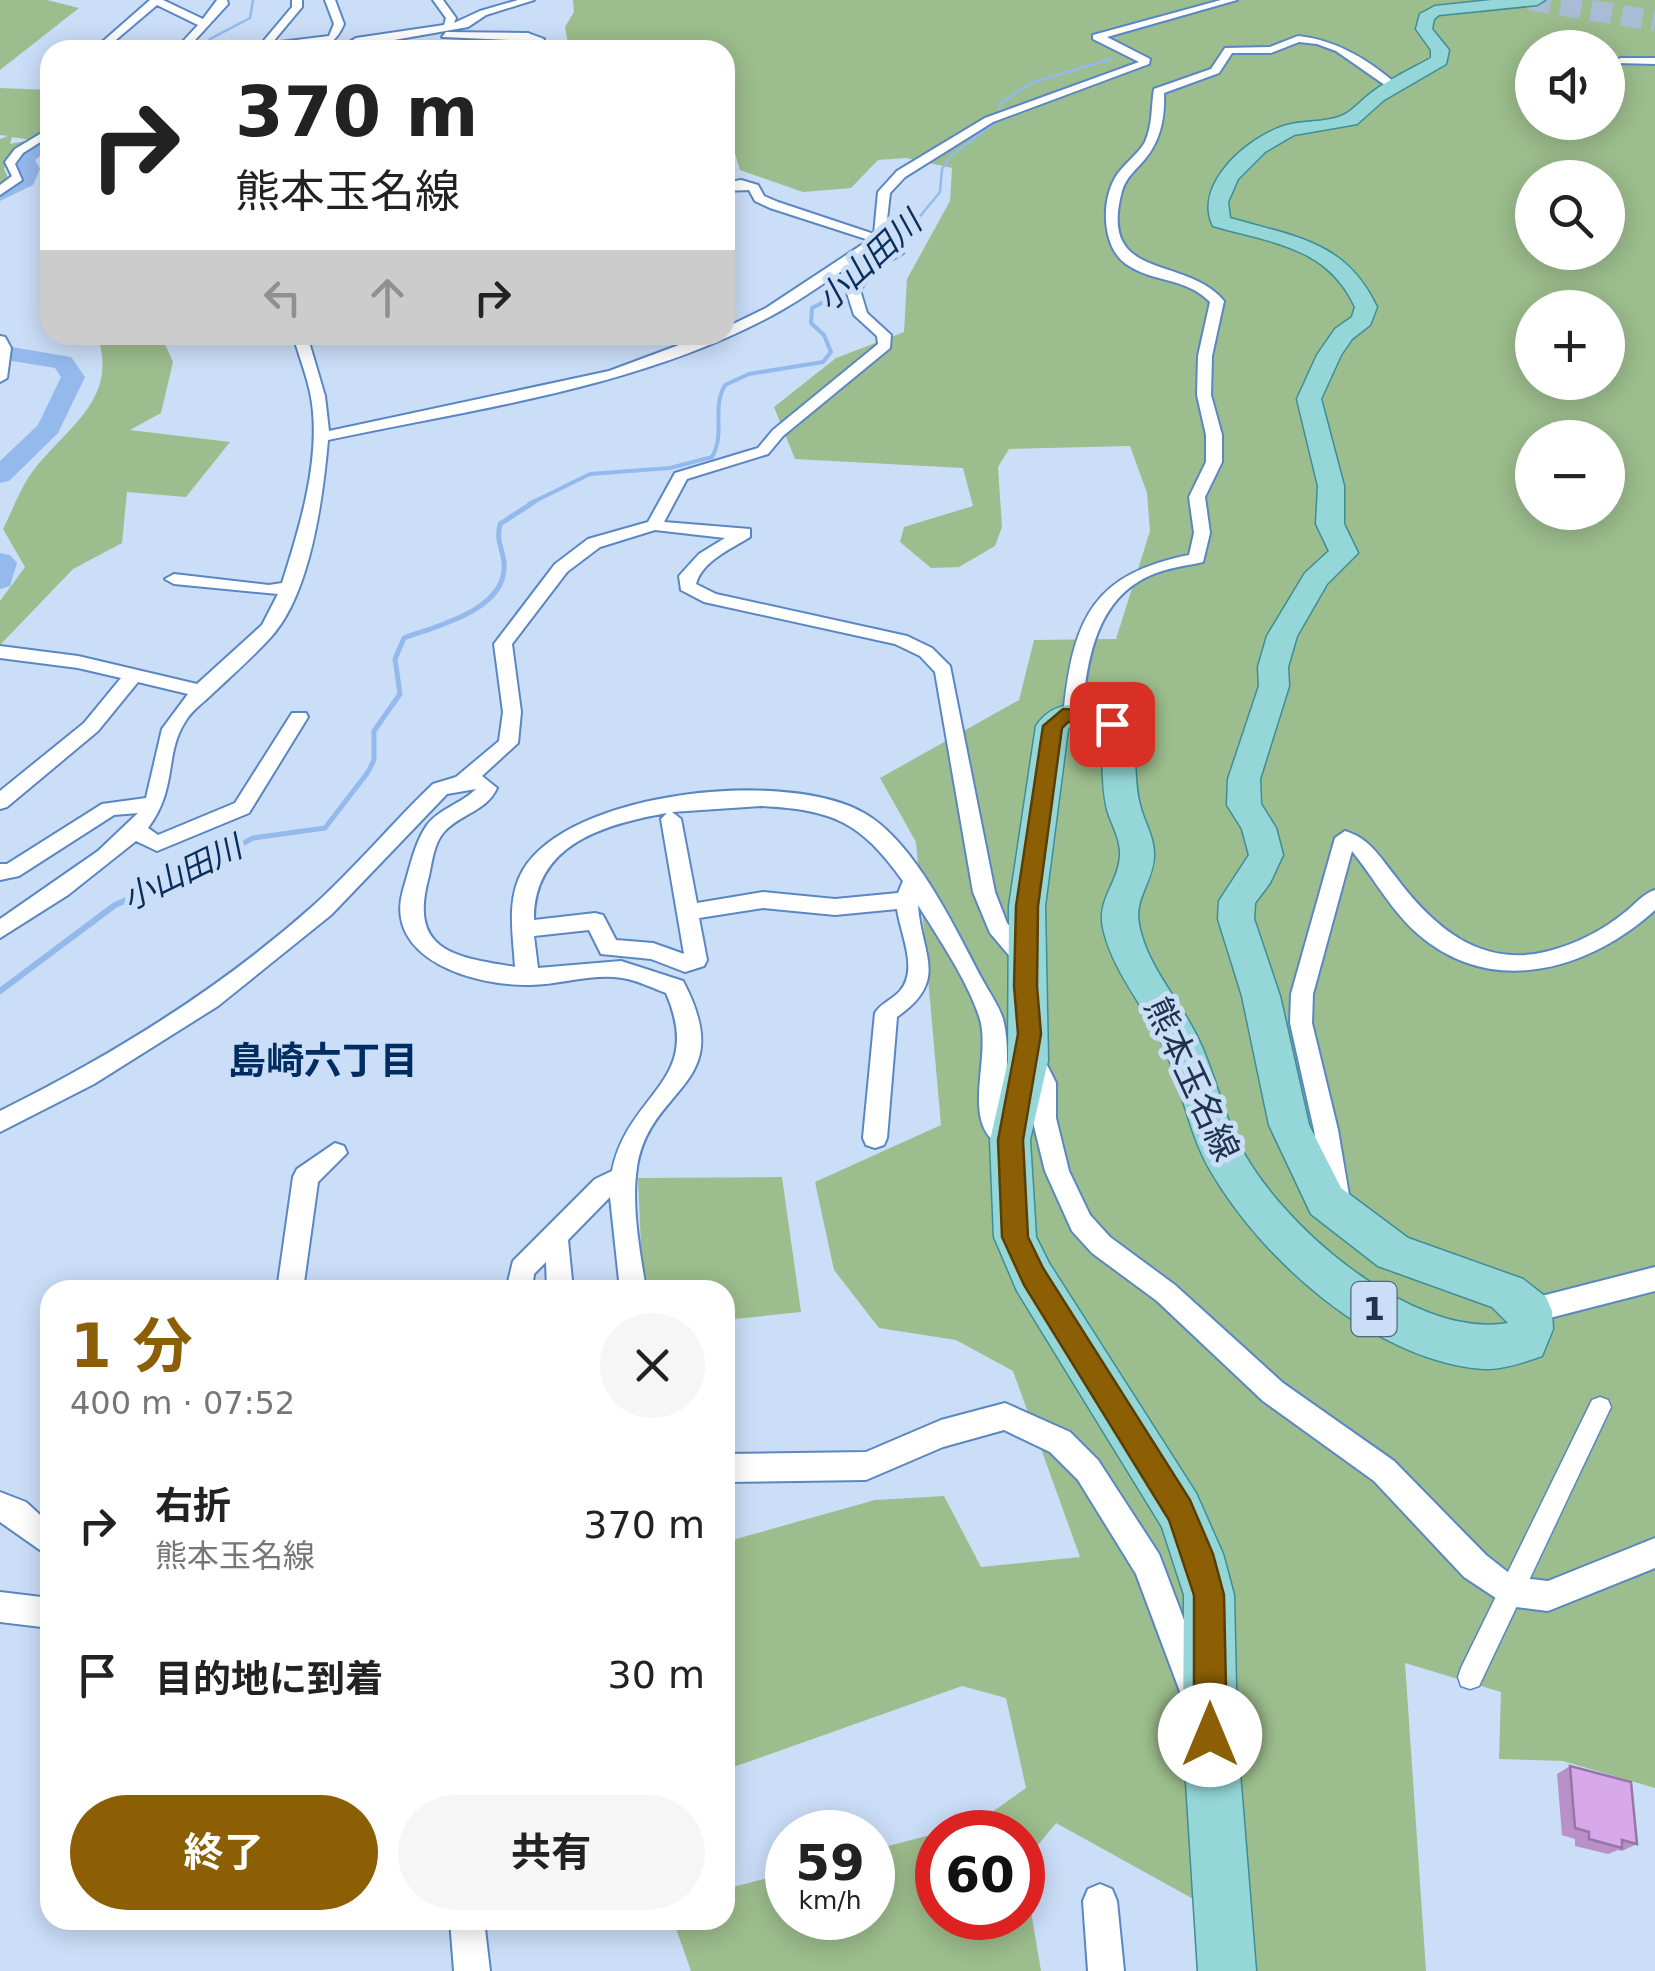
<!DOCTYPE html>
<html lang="ja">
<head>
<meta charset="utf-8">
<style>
  body { margin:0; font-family:"DejaVu Sans","Noto Sans JP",sans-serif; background:#f6f6f6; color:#222; height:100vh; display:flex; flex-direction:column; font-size:38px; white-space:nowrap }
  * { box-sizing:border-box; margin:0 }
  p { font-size:32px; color:#767676 }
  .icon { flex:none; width:55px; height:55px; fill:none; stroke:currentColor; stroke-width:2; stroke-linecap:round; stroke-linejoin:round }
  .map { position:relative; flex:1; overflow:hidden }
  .drawer { position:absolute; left:40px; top:1280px; width:695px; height:650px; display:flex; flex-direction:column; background:#fff; border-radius:30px; box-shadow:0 5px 25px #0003 }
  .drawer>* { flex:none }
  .hud { position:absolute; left:40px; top:40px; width:695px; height:305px; border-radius:30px; box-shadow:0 5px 25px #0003; background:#fff; color:#222; overflow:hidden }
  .buttons { position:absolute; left:1515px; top:30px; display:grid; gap:20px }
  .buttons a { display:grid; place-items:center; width:110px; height:110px; border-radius:50%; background:#fff; box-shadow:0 5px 25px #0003; font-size:50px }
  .speed { position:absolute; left:765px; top:1810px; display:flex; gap:20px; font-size:50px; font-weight:700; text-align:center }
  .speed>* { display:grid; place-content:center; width:130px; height:130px; border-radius:50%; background:#fff; box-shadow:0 5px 25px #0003; line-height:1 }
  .speed small { font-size:25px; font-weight:400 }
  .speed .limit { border:15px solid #d22; background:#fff; color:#111 }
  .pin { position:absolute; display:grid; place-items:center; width:85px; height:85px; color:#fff; margin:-42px; border-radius:20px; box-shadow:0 5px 15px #0006 }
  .me { position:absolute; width:110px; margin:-55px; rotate:0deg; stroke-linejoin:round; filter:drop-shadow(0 0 8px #0008) }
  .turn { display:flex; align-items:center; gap:35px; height:210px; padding:0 30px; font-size:45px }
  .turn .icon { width:130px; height:130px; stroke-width:2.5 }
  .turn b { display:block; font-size:70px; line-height:85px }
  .lanes { display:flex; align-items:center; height:95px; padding:0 30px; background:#0003; justify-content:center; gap:50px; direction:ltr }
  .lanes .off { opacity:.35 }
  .round { display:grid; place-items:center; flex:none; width:105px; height:105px; border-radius:52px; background:#f6f6f6 }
  .summary { display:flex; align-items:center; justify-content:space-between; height:170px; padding:0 30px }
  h1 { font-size:60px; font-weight:700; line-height:75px; color:#8c5f04 }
  .button { display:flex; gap:20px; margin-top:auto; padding:20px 30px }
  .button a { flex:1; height:115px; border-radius:60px; background:#8c5f04; color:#fff; font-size:40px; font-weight:700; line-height:115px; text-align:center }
  .button a+a { background:#f6f6f6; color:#222 }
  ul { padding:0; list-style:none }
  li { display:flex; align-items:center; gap:30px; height:150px; padding:0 30px }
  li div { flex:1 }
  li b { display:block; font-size:38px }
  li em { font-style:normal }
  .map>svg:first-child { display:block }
</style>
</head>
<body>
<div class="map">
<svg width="1655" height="1971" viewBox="0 0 1655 1971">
  <rect width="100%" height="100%" fill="#cbdef8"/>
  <path fill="#9cbd8d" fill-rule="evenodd" d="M0,0H47L79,8L0,70Z
    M573,0H1655V1788L1563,1761L1499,1759L1501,1692L1405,1663L1426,1971H1244V1927L1056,1823L1023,1863L1022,1832H938L978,1822L1026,1788L1006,1698L962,1686L725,1770V1554L736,1539L875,1500L944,1496L981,1567L1080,1557L1013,1371L956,1340L879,1328L834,1270L815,1182L941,1125L916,842L880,778L1019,700L1034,640L1116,639L1150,531L1147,493L1130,446L1009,449L998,467L1002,527L995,546L959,567L931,568L900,542L904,527L973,506L963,468L795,459L774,407L836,358L904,332L907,279L950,201L952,168L906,158L878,160L851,188L803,192L740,170L734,150L725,148V50H569L565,27L574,12ZM1532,48H1608V122H1532ZM1532,178H1608V252H1532ZM1532,308H1608V382H1532ZM1532,438H1608V512H1532Z
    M0,88L50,90V124L32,140L12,137L10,144L25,141L8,158L4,169L10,182L0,185V139L8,136L0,135Z
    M97,335H161L173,362L161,413L130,430L230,442L186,497L127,492L122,543L73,569L0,645V601L25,567L3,529C13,509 22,484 36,467C71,424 119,397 97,335Z
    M782,1177L801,1312L725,1320V1290H643L638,1178Z
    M938,1833V1918H1022L1023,1864L1041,1971H691L673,1920H725V1889L787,1873L788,1918H872L873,1850Z"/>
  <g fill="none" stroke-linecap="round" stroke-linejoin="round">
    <path stroke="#94b9ec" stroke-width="2.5" d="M205,50L210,39L250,18L253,0
      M917,220L940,192L942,169L952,155L997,121L999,104L1031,83L1111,59"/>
    <path stroke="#94b9ec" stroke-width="4" d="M529,504L590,474L670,468L712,457C726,433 711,409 725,385L749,374L823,362L831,352L824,335L811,323L812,308C850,291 838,279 863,261C883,245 902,238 919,218"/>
    <path stroke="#94b9ec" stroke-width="5" d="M190,873L253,838L325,828L368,772L374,760V731L400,694L395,659L404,638C436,626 501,611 504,570C506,552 495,545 500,524L534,502"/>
    <path stroke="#94b9ec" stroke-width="6" d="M0,991L115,905L195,870"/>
    <path fill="#94b9ec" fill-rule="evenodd" d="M50,132V148L35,160L40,169L33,185L0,201V187L17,178L18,155Z
      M0,345L71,357L85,377L58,433L9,481L0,483V461L38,425L61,377L55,368L0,359Z
      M0,553L10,555L17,563L10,586L0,589Z"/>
    <path stroke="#a9bcd6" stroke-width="21" stroke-dasharray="21 10" stroke-linecap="butt" d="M1530,0L1655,21"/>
    <defs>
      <path id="pedestrian" d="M1600,1397L1608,1400L1611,1407L1479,1686L1470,1689L1461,1686L1458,1677L1461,1668L1592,1400Z"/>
      <path id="minor" d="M150,0H163L203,19L217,0H227L228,4L186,50H175L198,25L157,5L104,50H93Z
        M292,0H302V7L272,43L329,36L334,24L325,0H335L344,24C336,43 324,50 303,50L313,44L256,50L292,7Z
        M433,0H443L456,18L454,23L480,11L518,0H534L486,15L468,27L337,50L356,38L444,25L446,18Z
        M1221,0H1237L1107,37L1150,59L1149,64L993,122L905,177L890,193L885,237L903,253L874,270L860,290L867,313L891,335L890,348L783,436L768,454L687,479L664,522L750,529V537C731,549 702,561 696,584L716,594L907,636L932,648L950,666L995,892L1007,923L1037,960L1034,966H1018L990,933L973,892L935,672L920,656L895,644L704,602L681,590L679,576L699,554L725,538L655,530L600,547L567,572L512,644L521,712L518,743L482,776L497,788C487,811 460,814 444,832C434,843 432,862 429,876C408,951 453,957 515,967C513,934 506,899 523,870C571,790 788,769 864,813C915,842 955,928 982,979C989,992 999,1006 1003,1019C1011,1050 1005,1086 1003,1118C1008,1128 1017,1130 1022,1140L1019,1147L1010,1150C954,1131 994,1059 979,1016C966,978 939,939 918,905C921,955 950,980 897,1017L887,1138L884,1145L875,1148L866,1145L863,1138L875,1013C881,1003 892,1000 900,991C919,969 900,933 897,909L835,915L763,908L699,918L707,960L704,966L685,972L651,959L601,954L589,930L534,936L538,968L621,961L683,981C739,1087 650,1084 637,1167C631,1206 640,1251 646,1290H620L610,1197L568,1240L573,1290H547L546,1262L534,1274L532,1290H506L513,1261L595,1179L612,1171C629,1090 705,1083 666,993C652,988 637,980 622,978C593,973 559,985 530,985C476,986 383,960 403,890C410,868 414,844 427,825C439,809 464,802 476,789L447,794L331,915L218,1006L94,1084L0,1132V1111C113,1055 220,989 314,905C356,867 392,823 433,784L456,777L499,741L503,712L494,644L555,564L588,539L648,522L675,473L758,448L773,430L878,344L877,336L854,315L846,290L864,264L889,252L881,244C845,268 810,295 773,315C637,388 478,408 328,440C323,497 311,593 271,637C253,657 229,678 211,695C203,703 192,710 185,722C164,755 178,788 148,828L158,835L235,803L292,713H306L308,717L249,813L157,851L136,841L68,895L0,938V919L98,851L138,813L114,815L19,876L0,880V864H7L102,804L146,798L162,729L188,694L138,682L98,731L7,807L0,809V791L84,723L121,678L78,668L0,658V646L78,656L197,684L262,625L278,594L174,584L165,579L174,574L269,585L282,583C299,530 318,468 313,412C311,385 300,360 293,335H307L325,396L329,431L609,371L706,335H725V328L766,308L869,240L770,208L755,201L749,190L725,191V183L741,180L758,185L764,196L778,202L874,234L878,192L897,171L985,118L1139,62L1093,39V35ZM761,806C833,810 860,821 903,881L898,893L835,899L763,892L697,903L681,819L672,812ZM667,813L661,819L684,954L653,943L616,940L603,915L595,913L534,920C533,844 605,824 667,813Z
        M446,32L528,33L544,39L538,50H528L533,41L442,37Z
        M1298,36C1338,40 1372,62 1401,88L1392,90L1336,51L1317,44L1299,42L1271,53H1232L1219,73L1164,93C1165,117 1161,140 1145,159C1136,170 1126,177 1122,191C1097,283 1185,254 1224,301L1212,356L1211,395L1222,435V462L1205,497L1210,533L1203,562C1185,566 1166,568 1149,576C1096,600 1087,660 1082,712L1070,719H1056V711L1064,708C1074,616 1095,574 1189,555L1194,533L1189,497L1206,462V435L1197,395L1198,356L1210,302C1186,277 1153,283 1126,264C1102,247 1101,202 1115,178C1123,164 1137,156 1145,142C1153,124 1151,106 1154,89L1211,69L1225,48L1270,47Z
        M1620,58H1655V64L1616,63Z
        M49,64L50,70L45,69L44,67Z
        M50,128V136L23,153L15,164L22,180L0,195V185L12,176L5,162L15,149Z
        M0,336L5,337L11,348L7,378L0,382Z
        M1345,831C1369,838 1380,857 1395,876C1433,927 1481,969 1549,951C1576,944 1603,930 1624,913C1635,905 1642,894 1655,890V910C1589,970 1493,998 1419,935C1392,912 1374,878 1352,851L1313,994L1312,1023L1338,1130L1350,1201L1346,1209L1337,1212L1328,1209L1324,1201L1314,1130L1290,1023L1291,994L1335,838Z
        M1028,1052L1046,1063L1056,1083V1118L1069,1171L1090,1215L1110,1237L1175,1285L1283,1383L1394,1461L1486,1555L1514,1577L1548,1581L1655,1538V1568L1548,1611L1508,1606L1464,1577L1374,1481L1263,1401L1157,1301L1092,1253L1072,1231L1045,1171L1032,1118V1083L1016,1061L1020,1054Z
        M335,1143L344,1146L347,1153L318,1182L303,1290H277L293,1177L297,1169Z
        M1655,1267V1291L1530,1323L1521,1320L1517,1311L1521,1302L1530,1299Z
        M1005,1403L1070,1432L1098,1460L1159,1554L1209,1686L1204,1697L1193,1702L1182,1697L1136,1574L1078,1480L1050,1452L1004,1430L943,1447L866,1480L725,1482V1454L866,1452L941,1420Z
        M0,1492L26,1502L50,1524V1557L0,1522Z
        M0,1592L50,1598V1628L0,1622Z
        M1100,1884L1112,1889L1117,1901L1124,1971H1088L1083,1901L1088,1889Z
        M450,1920H484L490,1971H454Z"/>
      <path id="primary" d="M1492,0H1545L1537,5L1439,15L1434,19L1432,29L1449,50L1446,64L1384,100L1357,124L1294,135L1265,152L1238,179L1228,202L1230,218C1295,237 1345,240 1377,307L1370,325L1352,339L1341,355L1321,399L1344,486V524L1358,553L1327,584L1297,636L1288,667L1289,686L1260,779L1261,804L1276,828L1283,855L1270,883L1255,903L1254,919L1280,996L1309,1125L1341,1188L1408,1238L1523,1279L1546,1297L1552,1311L1553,1329L1542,1356C1525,1362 1502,1370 1483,1369C1375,1361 1262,1260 1210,1170C1187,1130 1182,1084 1162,1043C1143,1005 1112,970 1103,928C1097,899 1118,884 1120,856C1121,841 1113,827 1108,813C1100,786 1105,757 1098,730L1071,726L1068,729L1045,906L1048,1061L1030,1140L1036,1237L1049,1263L1196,1493L1223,1554L1234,1595L1237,1735L1256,1971H1198L1183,1735L1184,1595L1162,1527L1017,1291L994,1237L990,1140L1008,1061L1009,906L1036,726C1056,695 1094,703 1123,717C1140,743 1132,776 1140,805C1144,822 1155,838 1154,856C1153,884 1132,899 1140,929C1149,968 1179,1000 1197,1036C1214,1070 1221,1108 1238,1142C1278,1224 1412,1340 1508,1323L1492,1307L1378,1266L1311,1214L1269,1125L1242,996L1218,919L1219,901L1249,855L1242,829L1227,805L1228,779L1259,686L1258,667L1267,636L1305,573L1329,551L1316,524L1318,486L1297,399L1317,355L1335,329L1352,317L1355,307C1327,246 1271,243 1213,226C1192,184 1250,135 1287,125C1305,120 1331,123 1347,113C1356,107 1363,99 1371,93C1389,79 1411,69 1431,58V50L1416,29L1420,14L1435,6Z"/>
    </defs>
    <use href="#pedestrian" stroke="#5a87c3" stroke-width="3"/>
    <use href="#minor" stroke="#5a87c3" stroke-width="4"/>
    <use href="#primary" stroke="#3f8d96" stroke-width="3"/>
    <use href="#pedestrian" fill="#fff" fill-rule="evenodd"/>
    <use href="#minor" fill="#fff" fill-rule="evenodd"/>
    <use href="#primary" fill="#95d7d8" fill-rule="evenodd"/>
  </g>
  <path fill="#b990c9" d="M1570,1766L1637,1844L1622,1851L1618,1850L1608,1854L1575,1846V1839L1562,1835L1557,1774Z"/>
  <path fill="#d7a8ea" stroke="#9676a4" stroke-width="2.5" d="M1570,1766L1631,1782L1637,1844L1622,1840V1848L1589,1839V1832L1575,1828Z"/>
  <path fill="#8c5f04" stroke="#5b3e03" stroke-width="2.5" d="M1063,709L1098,711L1121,724L1112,730L1094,723L1068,722L1062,728L1038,906L1037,986L1041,1034L1023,1140L1028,1237L1043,1268L1190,1500L1213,1554L1224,1595L1227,1735L1222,1746L1210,1751L1199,1746L1194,1735V1595L1169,1520L1024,1285L1002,1237L998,1140L1018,1034L1014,986L1016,906L1043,726Z"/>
  <g text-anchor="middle" stroke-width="10" stroke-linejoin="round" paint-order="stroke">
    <g font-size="32" font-style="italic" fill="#092e5b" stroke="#cbdef8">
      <text transform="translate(869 261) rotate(-43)" y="11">小山田川</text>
      <text transform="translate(182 873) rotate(-26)" y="11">小山田川</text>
    </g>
    <rect fill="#cbdef8" stroke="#536680" stroke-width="2.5" x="1351.5" y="1282" width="45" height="54" rx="8"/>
    <g font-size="32" font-weight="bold" fill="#20334c">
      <text x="1374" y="1320">1</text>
    </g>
    <g font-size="35" fill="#20334c" stroke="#cbdef8">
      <text transform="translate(1192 1079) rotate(65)" y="12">熊本玉名線</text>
    </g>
    <g font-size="38" font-weight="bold" fill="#002d61" stroke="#cbdef8">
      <text x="323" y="1074">島崎六丁目</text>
    </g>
  </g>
</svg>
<div class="buttons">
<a><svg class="icon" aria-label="sound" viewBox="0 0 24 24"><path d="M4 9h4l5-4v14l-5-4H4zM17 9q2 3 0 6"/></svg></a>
<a><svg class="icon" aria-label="search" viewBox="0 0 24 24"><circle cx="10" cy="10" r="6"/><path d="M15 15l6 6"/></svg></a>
<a>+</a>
<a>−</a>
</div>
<div class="speed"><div>59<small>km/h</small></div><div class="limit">60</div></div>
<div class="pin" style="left:1112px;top:724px;background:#d93025"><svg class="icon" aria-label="arrive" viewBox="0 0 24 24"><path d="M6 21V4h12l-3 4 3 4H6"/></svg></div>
<svg class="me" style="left:1210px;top:1735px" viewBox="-20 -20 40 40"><circle r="19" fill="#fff"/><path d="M0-13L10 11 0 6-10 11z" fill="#8c5f04"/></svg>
<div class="hud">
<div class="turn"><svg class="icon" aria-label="right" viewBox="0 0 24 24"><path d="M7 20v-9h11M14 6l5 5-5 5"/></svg><div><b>370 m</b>熊本玉名線</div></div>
<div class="lanes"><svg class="icon off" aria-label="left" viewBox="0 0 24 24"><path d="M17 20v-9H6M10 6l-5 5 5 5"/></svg><svg class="icon off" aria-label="ahead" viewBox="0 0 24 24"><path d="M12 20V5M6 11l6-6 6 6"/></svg><svg class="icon" aria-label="right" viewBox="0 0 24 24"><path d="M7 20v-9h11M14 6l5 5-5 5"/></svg></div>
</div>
<section class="drawer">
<div class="summary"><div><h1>1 分</h1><p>400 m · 07:52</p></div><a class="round"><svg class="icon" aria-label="close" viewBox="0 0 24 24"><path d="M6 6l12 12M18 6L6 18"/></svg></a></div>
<ul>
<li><svg class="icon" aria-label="right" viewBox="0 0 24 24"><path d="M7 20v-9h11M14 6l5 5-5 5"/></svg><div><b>右折</b><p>熊本玉名線</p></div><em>370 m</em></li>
<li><svg class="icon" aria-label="arrive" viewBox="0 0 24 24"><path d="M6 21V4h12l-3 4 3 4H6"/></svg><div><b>目的地に到着</b></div><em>30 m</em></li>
</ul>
<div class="button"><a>終了</a><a>共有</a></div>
</section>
</div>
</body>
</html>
